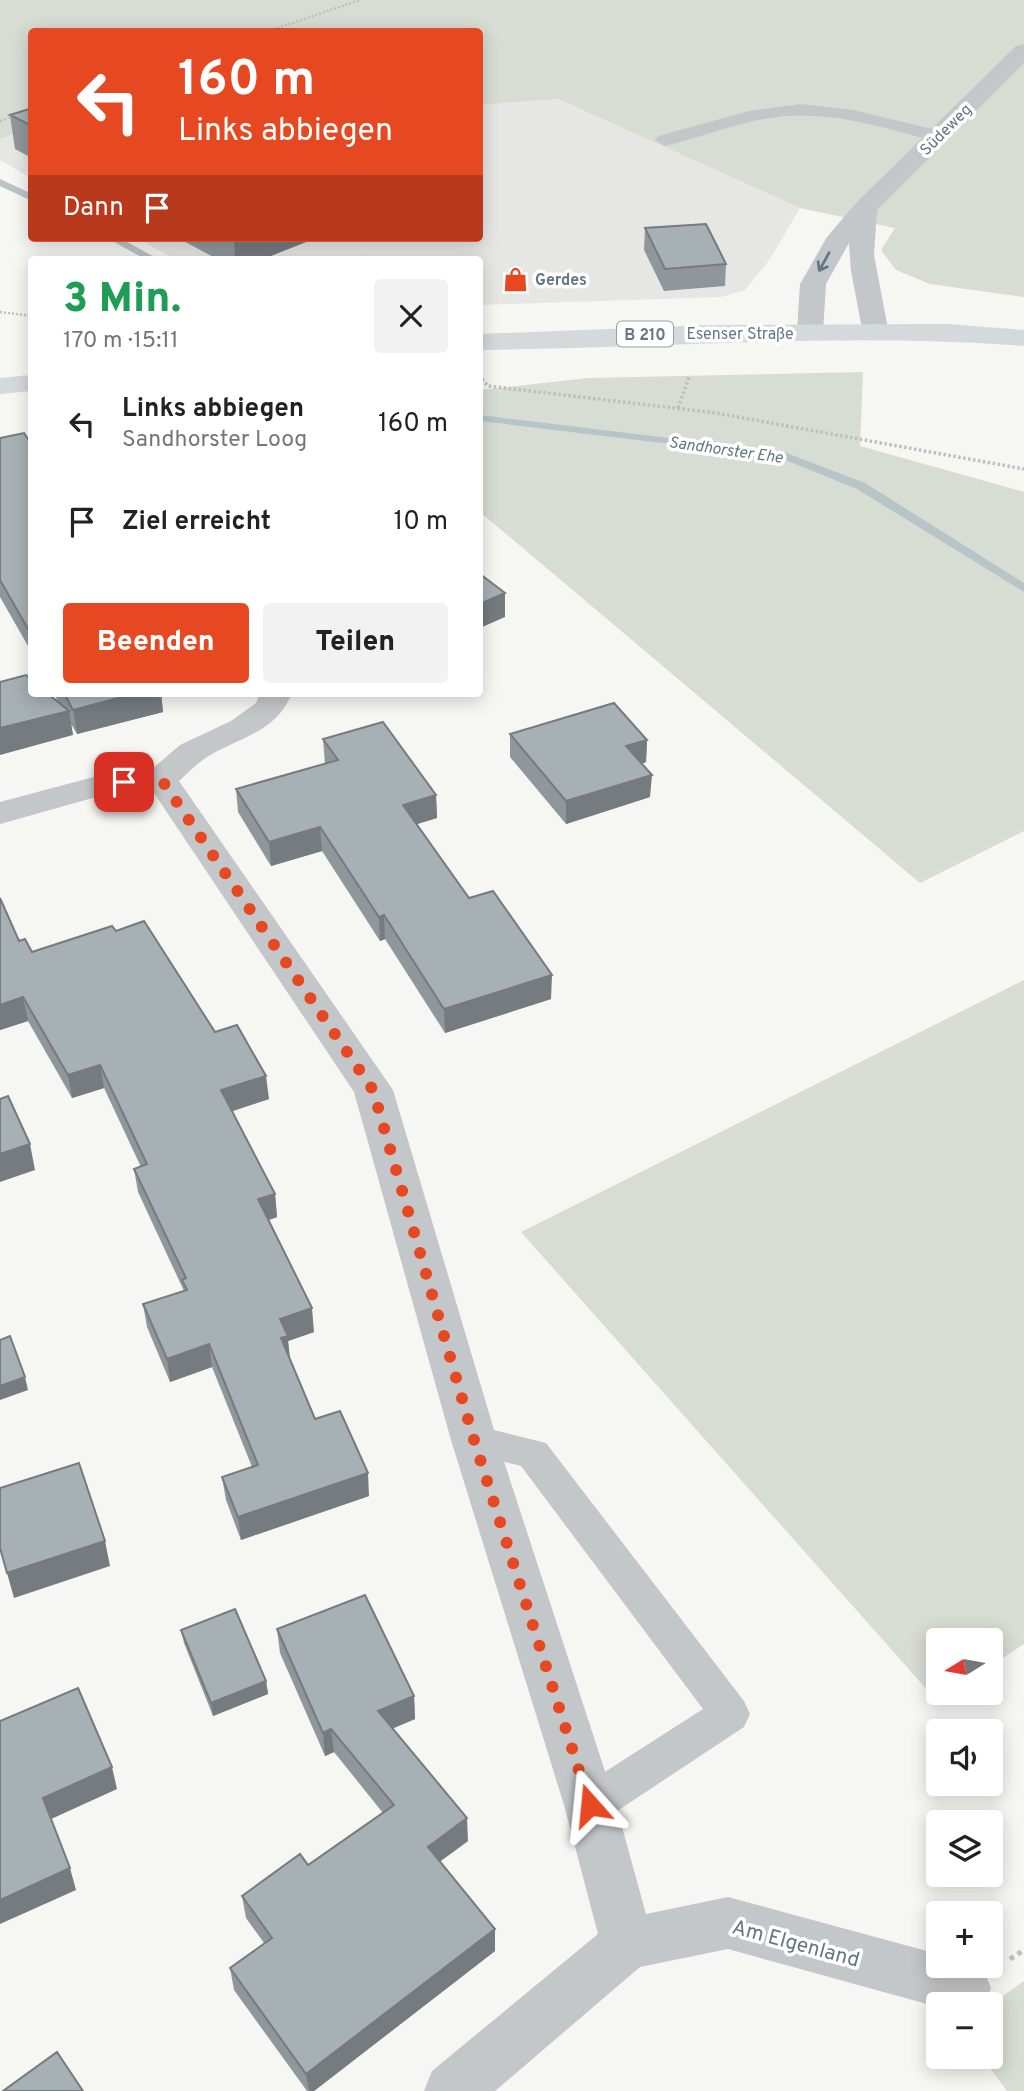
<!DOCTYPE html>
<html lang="de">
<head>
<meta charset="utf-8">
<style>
  body { margin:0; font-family:Overpass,sans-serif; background:#f2f2f2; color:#222; height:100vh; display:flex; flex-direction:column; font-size:26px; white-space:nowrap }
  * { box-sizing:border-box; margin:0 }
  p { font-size:23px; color:#767676 }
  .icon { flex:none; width:38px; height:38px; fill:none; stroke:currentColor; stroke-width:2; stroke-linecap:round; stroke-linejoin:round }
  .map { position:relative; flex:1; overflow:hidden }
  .details { position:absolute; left:28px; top:256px; width:455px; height:441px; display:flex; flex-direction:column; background:#fff; border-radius:7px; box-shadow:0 4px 18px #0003 }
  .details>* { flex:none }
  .top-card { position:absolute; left:28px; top:28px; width:455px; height:214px; border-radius:7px; box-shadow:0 4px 18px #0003; background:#e64822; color:#fff; overflow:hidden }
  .needle { width:46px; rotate:259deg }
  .buttons { position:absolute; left:926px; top:1628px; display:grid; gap:14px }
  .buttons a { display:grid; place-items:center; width:77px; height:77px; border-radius:7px; background:#fff; box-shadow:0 4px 18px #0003; font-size:35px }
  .pin { position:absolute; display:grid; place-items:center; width:60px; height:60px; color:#fff; margin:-30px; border-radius:14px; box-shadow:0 4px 10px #0006 }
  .me { position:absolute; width:77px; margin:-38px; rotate:342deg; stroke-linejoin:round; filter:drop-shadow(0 0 5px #0008) }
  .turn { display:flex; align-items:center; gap:24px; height:147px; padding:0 35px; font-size:32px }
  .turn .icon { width:91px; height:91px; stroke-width:2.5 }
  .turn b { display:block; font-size:49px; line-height:60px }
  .then { display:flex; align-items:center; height:66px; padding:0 35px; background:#0003; gap:14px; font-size:26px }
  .round { display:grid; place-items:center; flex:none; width:74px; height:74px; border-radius:7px; background:#f2f2f2 }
  .summary { display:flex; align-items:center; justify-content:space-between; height:119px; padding:0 35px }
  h1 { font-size:42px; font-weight:800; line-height:52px; color:#1e9e55 }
  .button { display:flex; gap:14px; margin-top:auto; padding:14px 35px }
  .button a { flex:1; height:80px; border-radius:7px; background:#e64822; color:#fff; font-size:28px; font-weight:800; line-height:80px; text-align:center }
  .button a+a { background:#f2f2f2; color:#222 }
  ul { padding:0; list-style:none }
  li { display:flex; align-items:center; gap:21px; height:98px; padding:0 35px }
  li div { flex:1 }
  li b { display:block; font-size:26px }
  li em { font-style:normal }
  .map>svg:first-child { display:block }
</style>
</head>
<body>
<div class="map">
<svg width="1024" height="2091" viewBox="0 0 1024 2091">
  <rect width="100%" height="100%" fill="#f6f6f2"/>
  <path fill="#e6e7e5" d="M558,99L800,208L770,259L745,290L721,297L480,305V259H174L137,238H480V105Z
    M31,128V178L0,160V139Z"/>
  <path fill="#d7ddd3" d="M0,0H1024V297L930,284L896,270L881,250L895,228L800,208L558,99L480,105V32H32L31,128L0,139Z
    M863,372L860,446L1024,492V831L920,883L480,512V390L588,378Z
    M1024,980V1644L991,1666L990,1640H938V1692H950L937,1701L521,1232Z
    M1024,1981V2091H1007L981,2056H990L991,2004Z"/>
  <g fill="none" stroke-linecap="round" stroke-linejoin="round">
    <path fill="#b8c5c8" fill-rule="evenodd" d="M0,179L32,194V201L0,186Z
      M107,238H120L158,259H145Z
      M480,415L784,452L865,483L1024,583V592L857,489L778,457L480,421Z"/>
    <path stroke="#bdbfc1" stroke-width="2.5" stroke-dasharray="2 2" stroke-linecap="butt" d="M266,32L360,0
      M0,121L16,115
      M361,256L362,259
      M0,312L32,316"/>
    <path stroke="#bdbfc1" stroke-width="3.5" stroke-dasharray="2.5 2.5" stroke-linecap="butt" d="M482,379L488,386L716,413L1024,469
      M678,408L690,375"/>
    <path stroke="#bdbfc1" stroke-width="5" stroke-dasharray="4.5 4.5" stroke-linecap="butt" d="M1010,1959L1024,1950"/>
    <path fill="#c3c7ca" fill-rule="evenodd" d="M801,104L853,110L945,132L947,136L938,142C888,129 837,112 785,116C744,120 705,136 665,146L655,140L658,136L749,111Z
      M474,1425L546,1443L744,1701L750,1714L744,1727L605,1819L590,1824L575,1819L569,1805L575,1791L703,1709L521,1466L461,1451L456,1440L461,1429Z"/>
    <path fill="#c3c7ca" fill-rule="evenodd" d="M1024,44V63L877,210L874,255L889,334L885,340H867L863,334L851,271L849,243L826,284L823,332L819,338H801L797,332L800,284L827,237L856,203L1016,46Z
      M260,693H292C276,734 237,737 204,759C195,765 187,774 179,781L393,1090L497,1440L616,1805L646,1914L728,1897L938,1954V1965H974L983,1969L991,1988L985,2004H938V2007L728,1949L640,1967L495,2091H424L432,2071L598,1934L564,1805L451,1440L354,1092L152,790L107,794L0,824V802L105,774L152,769L180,745L231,721L256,703Z"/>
    <path fill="#d4d9dc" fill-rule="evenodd" d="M947,324L1024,330V346C842,332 661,348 480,350V334L711,325Z
      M32,375V391L0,394V378Z"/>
  </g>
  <path fill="#90979c" d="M32,108V158L15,149L10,115Z
    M645,228L726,264L725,286L664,291L644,250Z
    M178,238H316L263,259H217Z
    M0,438L32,445V653L0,597Z
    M54,693H161L163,712L77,734L71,724L73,735Z
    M510,734L647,740L646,762L642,764L650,797L566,824L510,757Z
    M323,739L436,795L437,818L417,824L469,898L551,999L445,1033L385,939L380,941L322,851L271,866L238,812L236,789L325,764Z
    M0,898L19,941L32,952L116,931L215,1032L269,1099L232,1111L275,1194L277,1217L268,1220L314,1332L288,1341L290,1359L315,1419L369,1496L241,1540L226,1500L222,1477L252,1467L212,1367L170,1382L147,1327L143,1304L184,1291L138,1192L134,1169L141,1167L104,1088L72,1098L28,1021L0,1030Z
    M277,1629L414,1696L415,1719L393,1728L468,1841L440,1861L495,1929V1951L314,2091H307L234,1990L230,1968L264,1943L246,1918L242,1896L308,1865L383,1813L334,1752L325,1756L280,1653Z
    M181,1630L266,1681L268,1694L213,1716L184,1643Z"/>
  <path fill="#757b7f" d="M234,238H316L263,259H235Z
    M505,593V617L480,628V604Z
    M137,693H161L163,712L77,734L73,710Z
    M69,711L73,735L0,755V728Z
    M647,740L646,762L626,769V746Z
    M652,775L650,797L566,824V801Z
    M436,795L437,818L404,828L403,805Z
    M320,827L322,851L271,866L269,842Z
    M384,915L385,939L380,941L379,917Z
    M552,975L551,999L445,1033L444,1009Z
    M23,997L28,1021L0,1030V1005Z
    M100,1065L104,1088L72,1098L68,1075Z
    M266,1076L269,1099L224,1114L221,1090Z
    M30,1144L35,1170L0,1182V1154Z
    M275,1194L277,1217L261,1223L258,1199Z
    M312,1308L314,1332L288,1341L290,1359L284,1362L280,1319Z
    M209,1344L212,1367L170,1382L167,1359Z
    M25,1377L28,1390L0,1400V1386Z
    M368,1473L369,1496L241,1540L238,1517Z
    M105,1541L110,1566L14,1598L7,1573Z
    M266,1681L268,1694L213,1716L211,1703Z
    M414,1696L415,1719L380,1734L378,1711Z
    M331,1729L334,1752L325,1756L323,1733Z
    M112,1767L117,1789L49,1820L43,1798Z
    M467,1818L468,1841L430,1869L428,1847Z
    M70,1868L76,1890L0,1924V1900Z
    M495,1929V1951L314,2091H309L306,2074Z"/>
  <path fill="#a7b0b5" stroke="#757b7f" stroke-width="2" d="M32,108V126L10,115Z
    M706,224L726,264L665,269L645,228Z
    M24,433L32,445V636L0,580V438Z
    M480,574L505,593L480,604Z
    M26,675L32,680V693H47L69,711L0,728V682Z
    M64,693H137L73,710Z
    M614,703L647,740L626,746L652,775L566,801L510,734Z
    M383,722L436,795L403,805L469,898L493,891L552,975L444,1009L384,915L379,917L320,827L269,842L236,789L338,760L323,739Z
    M0,898L19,941L25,939L32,952L112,926L116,931L144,921L215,1032L237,1025L266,1076L221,1090L275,1194L258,1199L312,1308L280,1319L288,1336L281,1338L315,1419L340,1411L368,1473L238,1517L222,1477L258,1465L209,1344L167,1359L143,1304L187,1290L182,1280L186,1278L134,1169L147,1164L100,1065L68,1075L23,997L0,1005Z
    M8,1096L30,1144L0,1154V1099Z
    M10,1336L25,1377L0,1386V1340Z
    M79,1463L105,1541L7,1573L0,1548V1488Z
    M365,1595L414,1696L378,1711L467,1818L428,1847L495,1929L306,2074L230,1968L272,1938L242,1896L300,1854L308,1865L394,1805L331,1729L323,1733L277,1629Z
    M235,1609L266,1681L211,1703L181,1630Z
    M78,1688L112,1767L43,1798L70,1868L0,1900V1721Z
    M57,2052L83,2091H3Z"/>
  <defs><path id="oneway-shaft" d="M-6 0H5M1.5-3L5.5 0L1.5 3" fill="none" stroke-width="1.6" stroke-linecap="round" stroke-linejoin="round" transform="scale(1.75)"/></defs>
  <use stroke="#647784" href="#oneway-shaft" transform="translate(824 262) rotate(119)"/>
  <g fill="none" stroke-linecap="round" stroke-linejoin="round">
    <path stroke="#e64822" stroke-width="12" stroke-dasharray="0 21.6" d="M124,782L161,779L373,1090L474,1440L590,1805"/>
  </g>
  <defs>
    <symbol id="shop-bare" viewBox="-9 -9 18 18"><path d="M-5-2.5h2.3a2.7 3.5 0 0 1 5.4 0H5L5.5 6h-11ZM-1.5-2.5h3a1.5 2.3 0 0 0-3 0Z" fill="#e64822" stroke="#fff" stroke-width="2.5" paint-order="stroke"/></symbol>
  </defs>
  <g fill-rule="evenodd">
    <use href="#shop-bare" x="498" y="262" width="35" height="35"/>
  </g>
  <g text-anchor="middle" stroke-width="7" stroke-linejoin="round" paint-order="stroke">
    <g font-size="16" fill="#647784" stroke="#fff">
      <text transform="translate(945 129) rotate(-45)" y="6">Südeweg</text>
      <text x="740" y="339">Esenser Straße</text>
    </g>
    <g font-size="16" font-weight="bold" fill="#647784" stroke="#fff" text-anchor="start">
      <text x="535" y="285">Gerdes</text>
    </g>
    <rect fill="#fff" stroke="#92a0a9" stroke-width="2" x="617" y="321.5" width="56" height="25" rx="5"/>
    <g font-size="16" font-weight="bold" fill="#647784">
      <text x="645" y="340">B 210</text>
    </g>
    <g font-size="16" font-style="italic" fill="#5f7980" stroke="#fff">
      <text transform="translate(726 449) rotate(8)" y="6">Sandhorster Ehe</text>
    </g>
    <g font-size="21" fill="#647784" stroke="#fff">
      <text transform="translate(796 1943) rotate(15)" y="7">Am Elgenland</text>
    </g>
  </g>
</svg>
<div class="buttons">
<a><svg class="needle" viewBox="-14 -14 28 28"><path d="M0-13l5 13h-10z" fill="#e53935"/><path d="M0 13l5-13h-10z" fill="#767676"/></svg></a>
<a><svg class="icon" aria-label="sound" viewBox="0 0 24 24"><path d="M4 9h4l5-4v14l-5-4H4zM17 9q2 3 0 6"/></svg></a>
<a><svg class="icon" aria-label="layers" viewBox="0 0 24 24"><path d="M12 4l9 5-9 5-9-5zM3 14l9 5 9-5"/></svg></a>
<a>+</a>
<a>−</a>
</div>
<div class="pin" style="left:124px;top:782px;background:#d93025"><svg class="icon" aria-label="arrive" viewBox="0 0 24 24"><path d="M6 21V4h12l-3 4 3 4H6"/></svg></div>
<svg class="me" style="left:590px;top:1805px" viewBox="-20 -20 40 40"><path d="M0-17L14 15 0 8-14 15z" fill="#e64822" stroke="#fff" stroke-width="4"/></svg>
<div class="top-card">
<div class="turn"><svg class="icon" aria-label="left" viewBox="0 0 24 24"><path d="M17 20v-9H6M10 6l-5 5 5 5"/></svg><div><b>160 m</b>Links abbiegen</div></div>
<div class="then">Dann<svg class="icon" aria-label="arrive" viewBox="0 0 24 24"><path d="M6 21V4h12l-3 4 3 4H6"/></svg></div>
</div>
<section class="details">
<div class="summary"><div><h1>3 Min.</h1><p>170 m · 15:11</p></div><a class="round"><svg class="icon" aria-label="close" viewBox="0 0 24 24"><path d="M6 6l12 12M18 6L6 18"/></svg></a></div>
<ul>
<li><svg class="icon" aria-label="left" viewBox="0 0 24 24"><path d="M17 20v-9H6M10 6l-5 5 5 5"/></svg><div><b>Links abbiegen</b><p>Sandhorster Loog</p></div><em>160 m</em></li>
<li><svg class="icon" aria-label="arrive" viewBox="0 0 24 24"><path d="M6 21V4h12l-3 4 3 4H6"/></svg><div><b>Ziel erreicht</b></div><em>10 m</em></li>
</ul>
<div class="button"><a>Beenden</a><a>Teilen</a></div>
</section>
</div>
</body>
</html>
